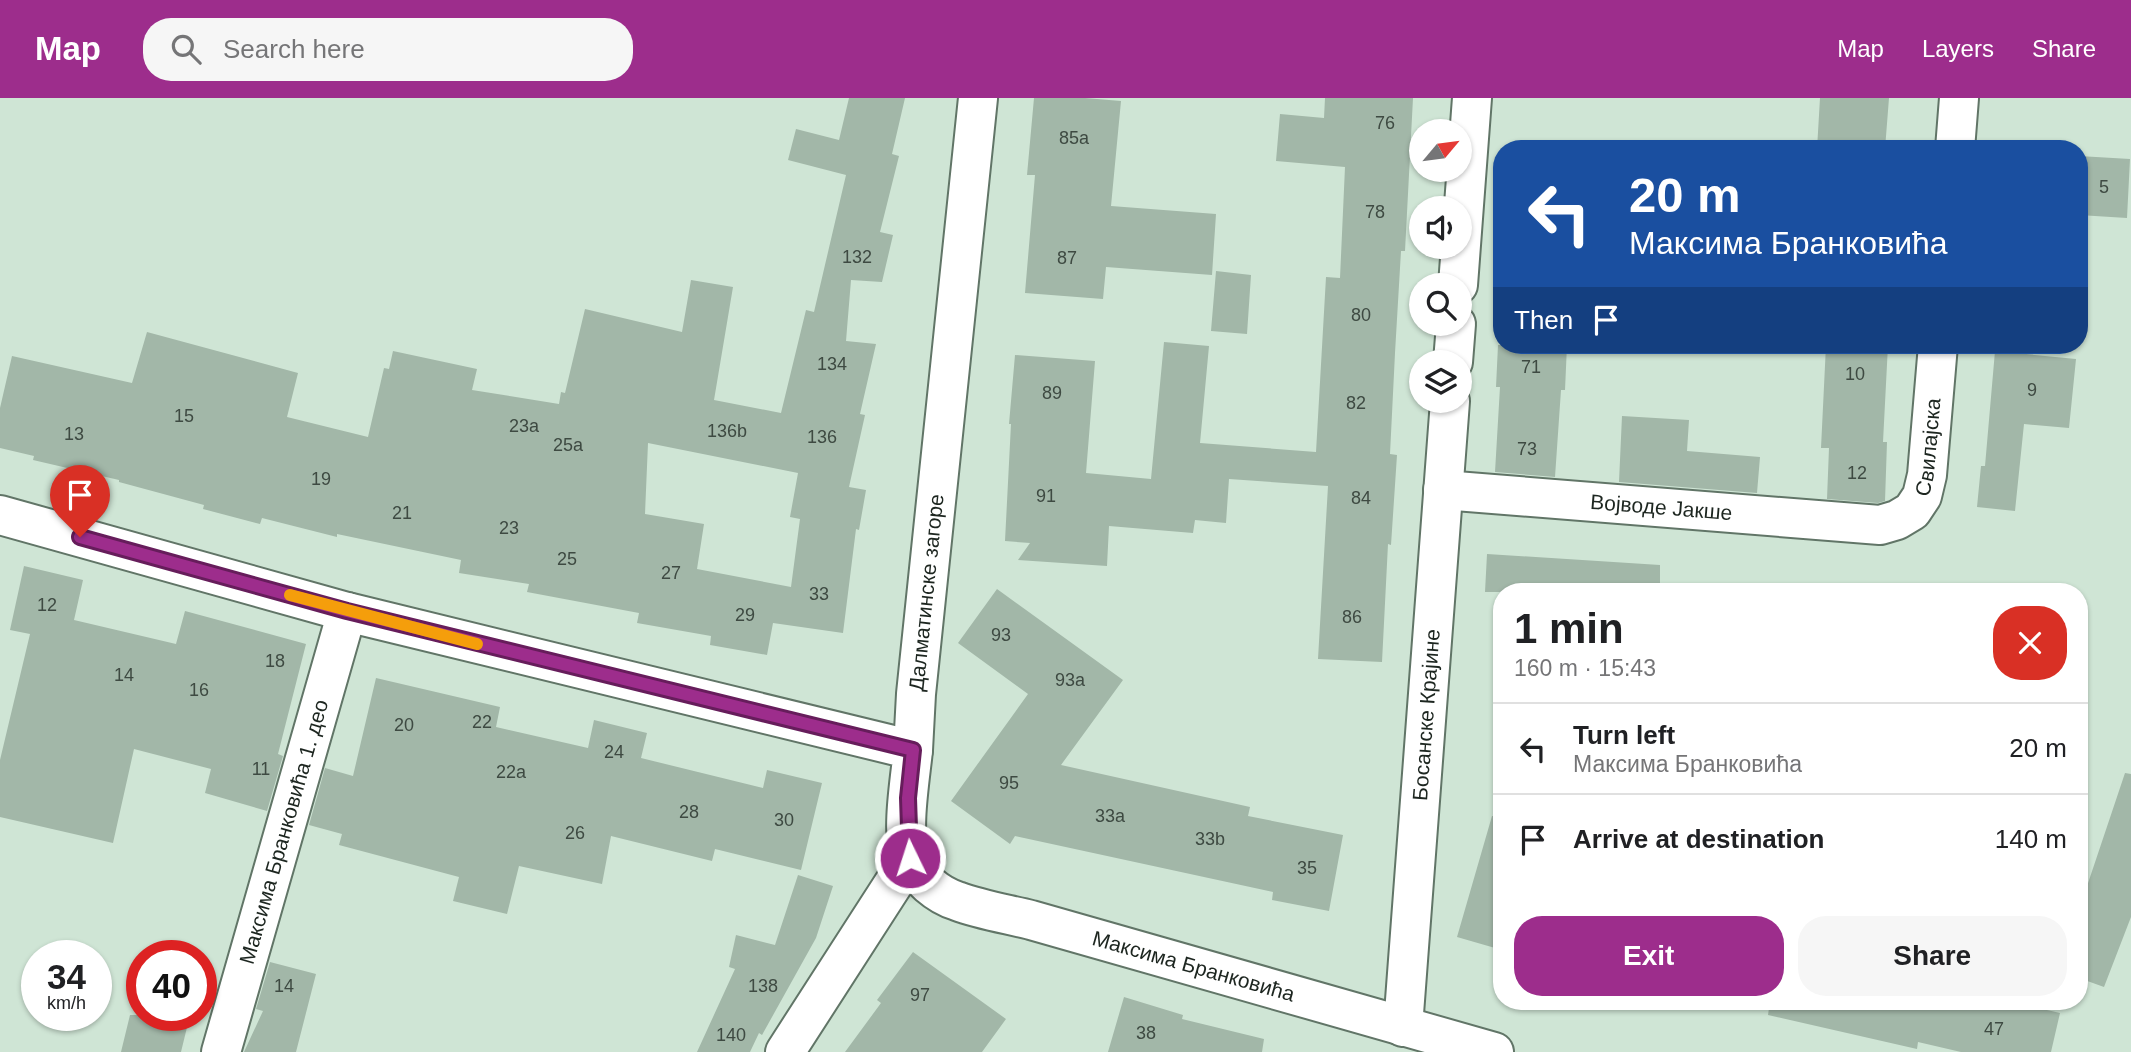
<!DOCTYPE html>
<html lang="en">
<head>
<meta charset="utf-8">
<style>
  body { margin:0; font-family:Helvetica,sans-serif; background:#f6f6f6; color:#202124; height:100vh; display:flex; flex-direction:column; font-size:26px; white-space:nowrap }
  * { box-sizing:border-box; margin:0 }
  p { font-size:23px; color:#757577 }
  .icon { flex:none; width:38px; height:38px; fill:none; stroke:currentColor; stroke-width:2; stroke-linecap:round; stroke-linejoin:round }
  .map { position:relative; flex:1; overflow:hidden }
  .panel { position:absolute; left:1493px; top:485px; width:595px; height:427px; display:flex; flex-direction:column; background:#fff; border-radius:28px; box-shadow:0 2px 5px #0004 }
  .panel>* { flex:none }
  .hud { position:absolute; left:1493px; top:42px; width:595px; height:214px; border-radius:28px; box-shadow:0 2px 5px #0004; background:#1a4fa0; color:#fff; overflow:hidden }
  .needle { width:46px; rotate:61deg }
  .controls { position:absolute; left:1409px; top:21px; display:grid; gap:14px }
  .controls a { display:grid; place-items:center; width:63px; height:63px; border-radius:50%; background:#fff; box-shadow:0 2px 5px #0004; font-size:35px }
  .speed { position:absolute; left:21px; top:842px; display:flex; gap:14px; font-size:35px; font-weight:700; text-align:center }
  .speed>* { display:grid; place-content:center; width:91px; height:91px; border-radius:50%; background:#fff; box-shadow:0 2px 5px #0004; line-height:1 }
  .speed small { font-size:18px; font-weight:400 }
  .speed .limit { border:10px solid #d22; background:#fff; color:#111 }
  .pin { position:absolute; display:grid; place-items:center; width:60px; height:60px; color:#fff; margin:-72px -30px; border-radius:50% 50% 50% 0; rotate:-45deg; box-shadow:0 0 7px #0007 }
  .pin .icon { rotate:45deg }
  .me { position:absolute; width:77px; margin:-38px; rotate:356deg; stroke-linejoin:round; filter:drop-shadow(0 0 5px #0008) }
  .turn { display:flex; align-items:center; gap:24px; height:147px; padding:0 21px; font-size:32px }
  .turn .icon { width:91px; height:91px; stroke-width:2.5 }
  .turn b { display:block; font-size:49px; line-height:60px }
  .then { display:flex; align-items:center; height:66px; padding:0 21px; background:#0003; gap:14px; font-size:26px }
  .round { display:grid; place-items:center; flex:none; width:74px; height:74px; border-radius:28px; background:#f6f6f6 }
  .head { display:flex; align-items:center; justify-content:space-between; height:119px; padding:0 21px }
  h1 { font-size:42px; font-weight:600; line-height:52px }
  .action { display:flex; gap:14px; margin-top:auto; padding:14px 21px }
  .action a { flex:1; height:80px; border-radius:28px; background:#9d2d8c; color:#fff; font-size:28px; font-weight:600; line-height:80px; text-align:center }
  .action a+a { background:#f6f6f6; color:#202124 }
  ul { padding:0; list-style:none }
  li { display:flex; align-items:center; gap:21px; height:91px; padding:0 21px; border-top:2px solid #e0e0e0 }
  li div { flex:1 }
  li b { display:block; font-size:26px }
  li em { font-style:normal }
  header { display:flex; align-items:center; gap:42px; box-sizing:border-box; height:98px; padding:0 35px; background:#9d2d8c; color:#fff }
  header strong { font-size:33px }
  nav { display:flex; gap:38px; margin-inline-start:auto; font-size:24px }
  .search { width:490px; height:63px; background:#f6f6f6; display:flex; align-items:center; gap:18px; box-sizing:border-box; padding:0 24px; border-radius:28px; color:#757577; font-size:26px }
  .map>svg:first-child { display:block }
</style>
</head>
<body>
<header>
<strong>Map</strong>
<div class="search"><svg class="icon" aria-label="search" viewBox="0 0 24 24"><circle cx="10" cy="10" r="6"/><path d="M15 15l6 6"/></svg>Search here</div>
<nav><a>Map</a><a>Layers</a><a>Share</a></nav>
</header>
<div class="map">
<svg width="2131" height="954" viewBox="0 0 2131 954">
  <rect width="100%" height="100%" fill="#cfe5d5"/>
  <path fill="#a2b7a8" fill-rule="evenodd" d="M849,0H905L892,56L899,58L880,134L893,137L882,184L851,182L846,243L876,246L860,316L865,317L849,389L866,392L859,432L856,431L843,535L773,525L767,557L710,547L711,538L637,525L639,515L527,494L529,486L459,475L461,462L337,436V439L262,420L260,426L203,411L204,407L119,384V382L33,362L34,358L0,350V310L12,258L132,285L147,234L298,275L287,319L368,339L384,270L389,271L393,253L477,271L472,292L559,306L561,294L565,295L585,211L682,234L691,182L733,189L714,302L781,315L806,212L814,214L846,77L788,62L796,31L839,42ZM648,345L798,375L790,419L800,421L791,489L697,471L704,426L645,416Z
    M1034,0H1085L1121,3L1111,108L1216,116L1212,177L1106,169L1103,201L1025,195L1035,77H1027Z
    M1325,0H1413L1405,153H1401L1395,255L1390,356L1397,357L1391,447L1388,446L1382,564L1318,561L1328,388L1229,381L1226,425L1195,422L1193,435L1109,428L1107,468L1018,462L1030,445L1005,443L1011,326H1009L1015,257L1095,263L1086,375L1151,381L1164,244L1209,248L1200,345L1316,354L1326,179L1340,180L1345,69L1276,63L1280,16L1324,20Z
    M1820,0H1889L1885,51H1817Z
    M2079,58L2130,61L2127,120L2079,117Z
    M1216,173L1251,177L1247,236L1211,233Z
    M1498,247H1567L1565,292H1561L1555,379L1495,374L1500,289H1496Z
    M1826,247H1888L1883,344H1887L1885,403L1878,405L1827,401L1829,350H1821Z
    M1995,253L2076,261L2069,330L2024,326L2015,413L1977,409L1981,368H1985Z
    M1622,318L1689,322L1687,353L1760,359L1757,395L1619,384Z
    M1487,456L1660,467V494H1485Z
    M24,468L83,482L74,522L176,546L185,513L306,546L278,656L283,658L267,713L205,695L211,671L134,651L113,745L0,719V662L30,536L10,532Z
    M997,491L1123,582L1061,667L1250,709L1248,718L1343,737L1329,813L1272,802L1273,794L1015,738L1010,746L951,703L1028,596L958,545Z
    M376,580L500,609L496,629L588,650L594,622L647,635L641,660L763,690L767,672L822,685L801,772L715,751L712,763L611,738L602,786L519,768L507,816L453,803L459,779L339,747L342,736L309,727L325,670L353,678Z
    M2125,675L2131,676V819L2104,889L2079,880V812Z
    M1492,718L1502,719V852L1457,839Z
    M798,777L833,788L816,840L762,937L759,935L750,954H697L735,871L729,869L736,837L775,847Z
    M913,854L1006,921L982,954H845L881,905L877,902Z
    M270,864L316,876L296,954H244L263,913L256,911Z
    M1124,899L1183,917L1182,921L1264,941L1262,954H1108Z
    M1770,903H2008L2060,915L2051,954H1961L1918,944L1917,951L1768,917Z
    M130,917H190L181,954H121Z"/>
  <g fill="none" stroke-linecap="round" stroke-linejoin="round">
    <defs>
      <g id="minor">
        <path d="M1955,51L1959,0"/>
        <path d="M1458,187L1472,0"/>
        <path d="M1453,264L1456,226"/>
        <path id="s1" d="M1443,392L1880,427L1897,422L1912,413L1922,398L1927,377L1938,247"/>
        <path id="s2" d="M913,652L916,596L978,0"/>
        <path id="s3" d="M1403,929L1450,303"/>
        <path id="s4" d="M221,954L347,514"/>
        <path d="M785,954L910,760"/>
      </g>
      <g id="tertiary">
        <path id="s5" d="M0,417L347,514L913,652C910,682 901,733 910,761C917,780 938,797 957,803C981,812 1007,816 1031,822L1494,954"/>
      </g>
    </defs>
    <use href="#minor" stroke="#617567" stroke-width="42"/>
    <use href="#tertiary" stroke="#617567" stroke-width="42"/>
    <use href="#minor" stroke="#fff" stroke-width="38"/>
    <use href="#tertiary" stroke="#fff" stroke-width="38"/>
  </g>
  <g fill="none" stroke-linecap="round" stroke-linejoin="round">
    <defs>
      <path id="route" d="M80,439L347,513L913,652L908,700L910,760"/>
    </defs>
    <use href="#route" stroke="#661d5b" stroke-width="18"/>
    <use href="#route" stroke="#9d2d8c" stroke-width="12"/>
    <path stroke="#f59e0b" stroke-width="12" d="M290,497L477,546"/>
  </g>
  <g text-anchor="middle" stroke-width="5" stroke-linejoin="round" paint-order="stroke">
    <g font-size="18" fill="#3e4a42">
      <text x="1385" y="31">76</text>
      <text x="1074" y="46">85a</text>
      <text x="2104" y="95">5</text>
      <text x="1375" y="120">78</text>
      <text x="857" y="165">132</text>
      <text x="1067" y="166">87</text>
      <text x="1361" y="223">80</text>
      <text x="832" y="272">134</text>
      <text x="1531" y="275">71</text>
      <text x="1855" y="282">10</text>
      <text x="2032" y="298">9</text>
      <text x="1052" y="301">89</text>
      <text x="1356" y="311">82</text>
      <text x="184" y="324">15</text>
      <text x="524" y="334">23a</text>
      <text x="727" y="339">136b</text>
      <text x="74" y="342">13</text>
      <text x="822" y="345">136</text>
      <text x="568" y="353">25a</text>
      <text x="1527" y="357">73</text>
      <text x="1857" y="381">12</text>
      <text x="321" y="387">19</text>
      <text x="1046" y="404">91</text>
      <text x="1361" y="406">84</text>
      <text x="402" y="421">21</text>
      <text x="509" y="436">23</text>
      <text x="567" y="467">25</text>
      <text x="671" y="481">27</text>
      <text x="819" y="502">33</text>
      <text x="47" y="513">12</text>
      <text x="745" y="523">29</text>
      <text x="1352" y="525">86</text>
      <text x="1001" y="543">93</text>
      <text x="275" y="569">18</text>
      <text x="124" y="583">14</text>
      <text x="1070" y="588">93a</text>
      <text x="199" y="598">16</text>
      <text x="482" y="630">22</text>
      <text x="404" y="633">20</text>
      <text x="614" y="660">24</text>
      <text x="261" y="677">11</text>
      <text x="511" y="680">22a</text>
      <text x="1009" y="691">95</text>
      <text x="689" y="720">28</text>
      <text x="1110" y="724">33a</text>
      <text x="784" y="728">30</text>
      <text x="575" y="741">26</text>
      <text x="1210" y="747">33b</text>
      <text x="1307" y="776">35</text>
      <text x="284" y="894">14</text>
      <text x="763" y="894">138</text>
      <text x="920" y="903">97</text>
      <text x="1994" y="937">47</text>
      <text x="1146" y="941">38</text>
      <text x="731" y="943">140</text>
    </g>
    <g font-size="21" fill="#1d2620" stroke="#fff">
      <text dy="7" stroke="none"><textPath href="#s1" startOffset="541">Свилајска</textPath></text>
      <text dy="7" stroke="none"><textPath href="#s1" startOffset="219">Војводе Јакше</textPath></text>
      <text dy="7" stroke="none"><textPath href="#s2" startOffset="158">Далматинске загоре</textPath></text>
      <text dy="7" stroke="none"><textPath href="#s3" startOffset="313">Босанске Крајине</textPath></text>
      <text dy="7" stroke="none"><textPath href="#s4" startOffset="229">Максима Бранковића 1. део</textPath></text>
      <text dy="7" stroke="none"><textPath href="#s5" startOffset="1363">Максима Бранковића</textPath></text>
    </g>
  </g>
</svg>
<div class="controls">
<a><svg class="needle" viewBox="-14 -14 28 28"><path d="M0-13l5 13h-10z" fill="#e53935"/><path d="M0 13l5-13h-10z" fill="#757577"/></svg></a>
<a><svg class="icon" aria-label="sound" viewBox="0 0 24 24"><path d="M4 9h4l5-4v14l-5-4H4zM17 9q2 3 0 6"/></svg></a>
<a><svg class="icon" aria-label="search" viewBox="0 0 24 24"><circle cx="10" cy="10" r="6"/><path d="M15 15l6 6"/></svg></a>
<a><svg class="icon" aria-label="layers" viewBox="0 0 24 24"><path d="M12 4l9 5-9 5-9-5zM3 14l9 5 9-5"/></svg></a>
</div>
<div class="speed"><div>34<small>km/h</small></div><div class="limit">40</div></div>
<div class="pin" style="left:80px;top:439px;background:#d93025"><svg class="icon" aria-label="arrive" viewBox="0 0 24 24"><path d="M6 21V4h12l-3 4 3 4H6"/></svg></div>
<svg class="me" style="left:910px;top:760px" viewBox="-20 -20 40 40"><circle r="17" fill="#9d2d8c" stroke="#fff" stroke-width="3"/><path d="M0-11L8 9 0 5-8 9z" fill="#fff"/></svg>
<div class="hud">
<div class="turn"><svg class="icon" aria-label="left" viewBox="0 0 24 24"><path d="M17 20v-9H6M10 6l-5 5 5 5"/></svg><div><b>20 m</b>Максима Бранковића</div></div>
<div class="then">Then<svg class="icon" aria-label="arrive" viewBox="0 0 24 24"><path d="M6 21V4h12l-3 4 3 4H6"/></svg></div>
</div>
<section class="panel">
<div class="head"><div><h1>1 min</h1><p>160 m · 15:43</p></div><a class="round" style="background:#d93025;color:#fff"><svg class="icon" aria-label="close" viewBox="0 0 24 24"><path d="M6 6l12 12M18 6L6 18"/></svg></a></div>
<ul>
<li><svg class="icon" aria-label="left" viewBox="0 0 24 24"><path d="M17 20v-9H6M10 6l-5 5 5 5"/></svg><div><b>Turn left</b><p>Максима Бранковића</p></div><em>20 m</em></li>
<li><svg class="icon" aria-label="arrive" viewBox="0 0 24 24"><path d="M6 21V4h12l-3 4 3 4H6"/></svg><div><b>Arrive at destination</b></div><em>140 m</em></li>
</ul>
<div class="action"><a>Exit</a><a>Share</a></div>
</section>
</div>
</body>
</html>
